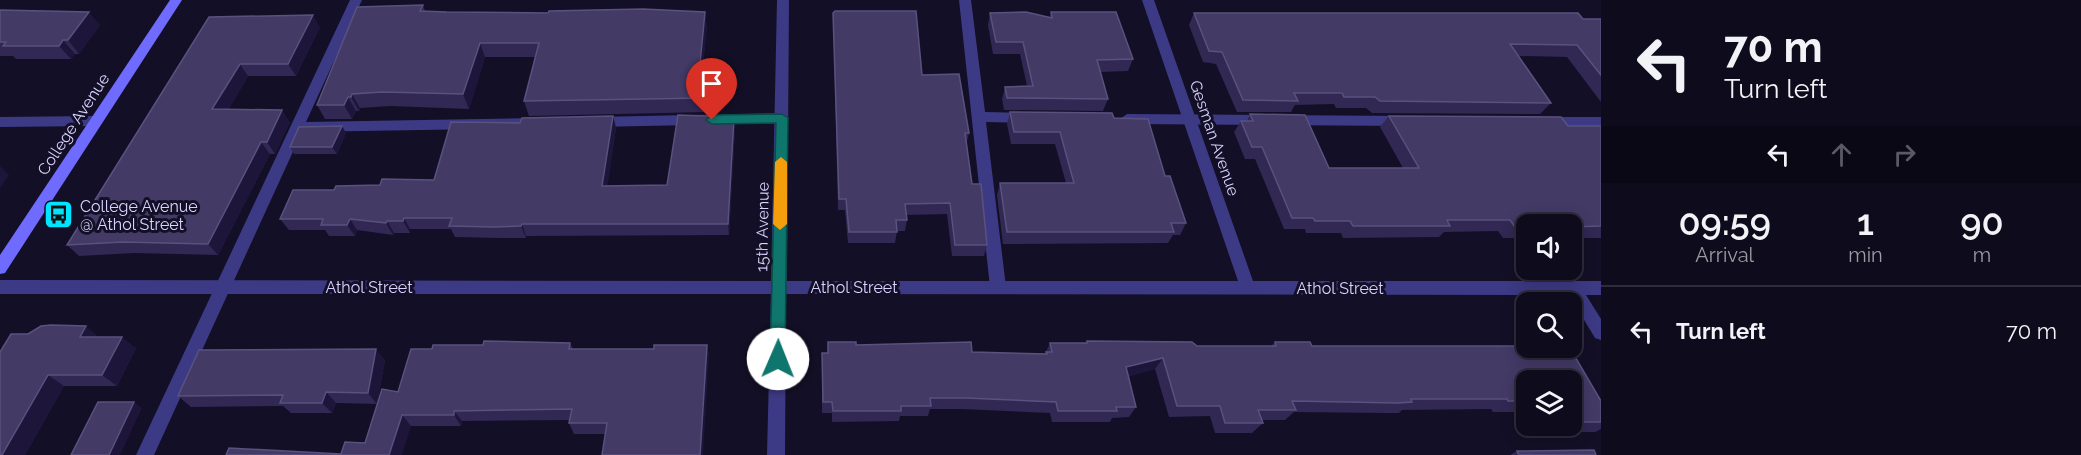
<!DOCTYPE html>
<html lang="en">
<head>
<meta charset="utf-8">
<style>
  body { margin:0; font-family:Raleway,sans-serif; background:#1c1929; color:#f1f3f6; height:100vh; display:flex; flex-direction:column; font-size:22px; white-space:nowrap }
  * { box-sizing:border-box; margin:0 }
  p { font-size:20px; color:#9b9ba3 }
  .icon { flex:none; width:33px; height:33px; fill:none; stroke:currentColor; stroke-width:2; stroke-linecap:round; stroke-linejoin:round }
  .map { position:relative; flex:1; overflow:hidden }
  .details { display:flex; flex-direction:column; background:#0e0b1c; width:480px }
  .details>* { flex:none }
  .hud { background:#0e0b1c; color:#f1f3f6; overflow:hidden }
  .buttons { position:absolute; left:1516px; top:214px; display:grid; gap:12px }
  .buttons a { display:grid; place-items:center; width:66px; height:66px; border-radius:12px; background:#0e0b1c; box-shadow:0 3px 15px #0003,0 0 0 2px #2e2b3b; font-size:30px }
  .pin { position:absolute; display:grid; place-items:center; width:51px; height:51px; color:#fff; margin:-62px -26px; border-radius:50% 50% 50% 0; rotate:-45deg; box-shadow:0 0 6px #0007 }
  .pin .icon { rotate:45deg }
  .me { position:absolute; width:66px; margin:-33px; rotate:1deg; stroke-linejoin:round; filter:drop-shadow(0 0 4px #0008) }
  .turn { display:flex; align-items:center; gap:21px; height:126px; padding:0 24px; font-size:27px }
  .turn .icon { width:78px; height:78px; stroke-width:2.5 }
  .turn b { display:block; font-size:42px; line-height:51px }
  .lanes { display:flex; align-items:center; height:57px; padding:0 24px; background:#0003; justify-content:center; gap:30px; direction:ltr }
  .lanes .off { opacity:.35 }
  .eta { display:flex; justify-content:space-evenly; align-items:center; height:102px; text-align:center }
  .eta b { font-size:36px; font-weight:600; line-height:42px }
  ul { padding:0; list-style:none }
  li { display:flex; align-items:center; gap:18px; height:90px; padding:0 24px; border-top:2px solid #2e2b3b }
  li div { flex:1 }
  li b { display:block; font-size:22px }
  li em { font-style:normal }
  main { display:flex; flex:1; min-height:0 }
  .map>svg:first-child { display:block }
</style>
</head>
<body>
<main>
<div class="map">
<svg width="1601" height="455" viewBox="0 0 1601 455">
  <rect width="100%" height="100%" fill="#130f26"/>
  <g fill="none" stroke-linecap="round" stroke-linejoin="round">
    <path fill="#3d3a85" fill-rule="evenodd" d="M350,0H362L306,122L538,118L545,123L538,128L302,132L154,455H136Z
      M959,0H971L985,112L1028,113L1035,118L1028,123L986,122L1006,287L1004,292L998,294L992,292L990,287Z
      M782,113L789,118L782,123L595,127L588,122L595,117Z
      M1127,114L1406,116L1413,121L1406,126L1127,124L1120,119Z
      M96,116L103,121L96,126L0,127V117Z
      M1544,117H1601V127H1544L1537,122Z"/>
    <path fill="#3d3a85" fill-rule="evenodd" d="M777,0H789L787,281H1238L1142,0H1154L1253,281H1601V295H1586L1601,319V340L1595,338L1569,295L786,294L785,455H767L771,294H0V280L771,281Z"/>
    <path fill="#6f6bff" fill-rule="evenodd" d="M170,0H182L5,273L0,274V255Z"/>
  </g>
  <path fill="#312854" d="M423,5L425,11L707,26L702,74L710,88L707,112L529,116L524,101L535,57H485L469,109L390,106L360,108L359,111H356L352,119H325L317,105Z
    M0,10L100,25L79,54H75L71,59H16L13,56H0Z
    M1051,12L1133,59L1128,71L1100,72L1108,99L1103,111L1004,110L1002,99L1005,87L1027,86L1020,54H993L988,25L990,13L1050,17Z
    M833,13L922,75L969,133L966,145L972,184L987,245L984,256H952L947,214L906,215L907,220L905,231H897L895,243H848L845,210H838Z
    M1194,13L1601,19V102L1567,57L1519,56L1551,103L1540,114L1372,113L1366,108H1336L1334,104L1295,105L1291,112H1237L1216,64L1203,62L1189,25Z
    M209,17L320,27L296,76H248L228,110L290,122L275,154H270L218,255L134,253L79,256L67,245Z
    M1010,112L1114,118L1165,176L1186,223L1180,235H1173L1168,243L1003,244L997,195L1000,183H1066L1055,144H1011L1007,124Z
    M1250,114L1329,168H1403L1380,127L1389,116L1568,126H1601V238H1572V225H1527V238H1503L1498,231L1444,232L1439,237L1343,238L1341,233H1306L1305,229H1284L1255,159H1245L1234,132L1241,121H1247Z
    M613,116L616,128L607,186L667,185L734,117L735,129L729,235L526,236V238H499L455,237L451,229H410V233H394L393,235L357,230L355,236H329L325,230H289L280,219L334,190L380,185L434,180L520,123Z
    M346,133L337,154H294L290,147Z
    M28,334L99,337L136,348L117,386H64L25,455Z
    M1087,341L1192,342L1197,346H1271L1275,342H1310L1312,346H1527V348H1570L1601,401V429L1595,432H1552L1549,426H1572V381H1527V412H1493L1491,409L1402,410L1399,413H1385L1294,412L1285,420H1262L1263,423L1252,433H1215L1210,416L1169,417L1155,369L1129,376L1136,407L1129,417L1112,418L1110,422H1052L1050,413L962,409H930L928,416H900L899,421L832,422V413H822V353H827L828,342H856V345L971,342L972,352L1045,354L1050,343H1086Z
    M570,343L573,349H654L707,345L709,356L605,434H574L569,423L570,420L462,421L461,426H411L341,454L365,443L398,392L432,349L483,345Z
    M385,360L377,404L336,403L332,413H291L283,406L191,407L178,396Z
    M1517,451L1596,455H1510Z"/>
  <path fill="#1d163a" d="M89,12L100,25L79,54L68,40Z
    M705,12L707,26L701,88L699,74Z
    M313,15L320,27L296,76L288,64Z
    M63,40L75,54L71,59L59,46Z
    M480,43L485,57L469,109L463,94Z
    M240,64L248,76L221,121L212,109Z
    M708,74L710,88L707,112L706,98Z
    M352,94L360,108L359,111L351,97Z
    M348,97L356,111L352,119L344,105Z
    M282,110L290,122L275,154L267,142Z
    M613,116L616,128L606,197L602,186Z
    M734,117L735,129L729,235L728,224Z
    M342,126L346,133L337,154L332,147Z
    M261,142L270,154L218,255L208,244Z
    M0,166L9,175L0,188Z
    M404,218L410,229V233L403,221Z
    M350,219L357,230L355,236L347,225Z
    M387,221L394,233L393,235L386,223Z
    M522,224L526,236V238L521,226Z
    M86,326L100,338L80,337Z
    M122,337L136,348L117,386L102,375Z
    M707,345L709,356L703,455H700Z
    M376,349L385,360L377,404L368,393Z
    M1163,358L1155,369L1120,378L1126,367Z
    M48,375L64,386L25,455H2Z
    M326,392L336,403L332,413L322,403Z
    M134,402L142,408L120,455H109Z
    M454,411L462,421L461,426L454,415Z
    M402,415L411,426L402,455H389Z"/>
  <path fill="#433a66" stroke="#5a527e" stroke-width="1.5" d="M423,5L420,11L447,12L548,13L549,11L643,9L705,12L699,74H708L706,98L524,101L539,43H480L463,94L382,92L352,94L351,97H348L344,105H317L357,7Z
    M0,10L89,12L68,40H63L59,46H3L6,42H0Z
    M835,11H916L922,75L959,74L969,133H965L972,184H981L987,245H955L950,203L905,204L907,220H896L897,232H849L846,199H839L833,13Z
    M1026,12L1052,18L1051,12H1116L1133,59L1097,60L1108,99L1007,98L1005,87L1033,86L1023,42H996L990,13Z
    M1194,13H1578L1583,19H1601V75L1577,45L1510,44L1551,103L1380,101L1375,97H1344L1342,93H1294L1298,101L1243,100L1222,52L1209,51Z
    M313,15L288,64H240L212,109L282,110L267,142H261L208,244L123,242L67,245L209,17Z
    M1010,112L1112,113L1114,118L1148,119L1165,176H1170L1186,223H1171L1174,232H1007L1000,183H1074L1060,132H1014Z
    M1250,114L1305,115L1329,168H1419L1389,116L1561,117L1568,126H1601V226L1572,227V225H1527V227H1515L1510,220H1447L1450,226H1353L1350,221H1315L1313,218H1292L1262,147H1252L1241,121H1253Z
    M678,115L734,117L728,224H522L521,226L494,227L449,226L452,218H404L403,221H387L386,223L350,219L347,225H321L323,219H280L293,190H334L336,186L380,185L382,179L434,180L451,122L520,123L522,118L613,116L602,186L667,185Z
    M342,126L332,147H290L299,127Z
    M51,325L86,326L80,337H122L102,375H48L2,455H0V352L11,334H28L41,326Z
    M484,341L570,343L569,349H654V345H707L700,455H602L607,423H569L572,409L454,411V415H402L389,455H226L229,448L341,454L345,442L365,443L382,389L398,392L411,349H432L433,345H483Z
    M1087,341L1192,342L1197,346H1276L1275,342H1310L1312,346H1527V348H1570L1601,401V422H1572V381H1527V401H1508L1507,399H1411L1412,402L1398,403L1292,401L1296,410H1258L1263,423H1225L1220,406H1177L1163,358L1126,367L1136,407H1116L1117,411H1058L1056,402L966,398H930L931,406H901V411H833L832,402H823L822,353H828V342H856V345L971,342L972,352L1047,354L1046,352H1052L1050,343H1087Z
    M376,349L368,393L326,392L322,403H280L283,395L178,396L199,350Z
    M98,402H134L109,455H71Z
    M1594,450L1596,455H1519L1517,451Z"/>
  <path fill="#0f766e" stroke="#0a4d48" stroke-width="1.5" d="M782,114L788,118L785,359L783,364L778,366L772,364L770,359L776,123L712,124L706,120L712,115Z"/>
  <path fill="#f59e0b" d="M781,157L787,162V224L780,230L773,224L775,162Z"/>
  <defs>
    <symbol id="bus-square" viewBox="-11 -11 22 22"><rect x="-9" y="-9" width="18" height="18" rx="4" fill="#00e5ff" stroke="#130f26"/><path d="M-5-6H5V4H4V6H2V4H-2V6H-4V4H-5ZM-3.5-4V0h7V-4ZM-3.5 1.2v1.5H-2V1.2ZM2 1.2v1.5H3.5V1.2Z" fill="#111"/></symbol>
  </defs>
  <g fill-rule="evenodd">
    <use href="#bus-square" x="42" y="198" width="33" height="33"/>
  </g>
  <g text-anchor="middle" stroke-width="6" stroke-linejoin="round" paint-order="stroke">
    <g font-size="16" fill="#d9d4ff" stroke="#130f26">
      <text transform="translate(73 124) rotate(-57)" y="6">College Avenue</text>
      <text transform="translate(1215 138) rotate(71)" y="6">Gesman Avenue</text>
      <text transform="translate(762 227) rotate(-89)" y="6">15th Avenue</text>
      <text x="369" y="293">Athol Street</text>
      <text x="854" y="293">Athol Street</text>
      <text x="1340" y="294">Athol Street</text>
    </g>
    <g font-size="16" fill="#d9d4ff" stroke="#130f26" text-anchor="start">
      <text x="80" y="212">College Avenue<tspan x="80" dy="18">@ Athol Street</tspan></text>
    </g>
  </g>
</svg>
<div class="buttons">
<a><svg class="icon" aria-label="sound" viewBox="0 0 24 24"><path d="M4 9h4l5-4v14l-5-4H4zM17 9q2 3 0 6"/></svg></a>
<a><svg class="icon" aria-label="search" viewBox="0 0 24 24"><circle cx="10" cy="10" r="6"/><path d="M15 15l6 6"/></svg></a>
<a><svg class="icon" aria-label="layers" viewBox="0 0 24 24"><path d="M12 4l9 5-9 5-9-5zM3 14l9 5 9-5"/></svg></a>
</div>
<div class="pin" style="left:712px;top:120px;background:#d93025"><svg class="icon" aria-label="arrive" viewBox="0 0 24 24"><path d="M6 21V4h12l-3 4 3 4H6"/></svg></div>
<svg class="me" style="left:778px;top:359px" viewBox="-20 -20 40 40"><circle r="19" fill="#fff"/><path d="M0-13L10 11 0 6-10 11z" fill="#0f766e"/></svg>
</div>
<section class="details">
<div class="hud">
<div class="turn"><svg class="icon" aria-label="left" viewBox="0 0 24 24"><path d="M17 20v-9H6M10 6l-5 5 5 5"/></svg><div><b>70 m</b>Turn left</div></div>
<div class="lanes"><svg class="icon" aria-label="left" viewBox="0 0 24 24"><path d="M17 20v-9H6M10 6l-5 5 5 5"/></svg><svg class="icon off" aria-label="ahead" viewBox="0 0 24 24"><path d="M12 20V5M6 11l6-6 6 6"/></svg><svg class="icon off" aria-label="right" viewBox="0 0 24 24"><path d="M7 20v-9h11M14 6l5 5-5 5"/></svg></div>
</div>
<div class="eta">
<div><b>09:59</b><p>Arrival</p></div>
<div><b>1</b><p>min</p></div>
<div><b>90</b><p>m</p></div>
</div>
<ul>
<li><svg class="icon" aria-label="left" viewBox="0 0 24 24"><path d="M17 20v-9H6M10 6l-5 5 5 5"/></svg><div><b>Turn left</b></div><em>70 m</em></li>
</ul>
</section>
</main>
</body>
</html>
